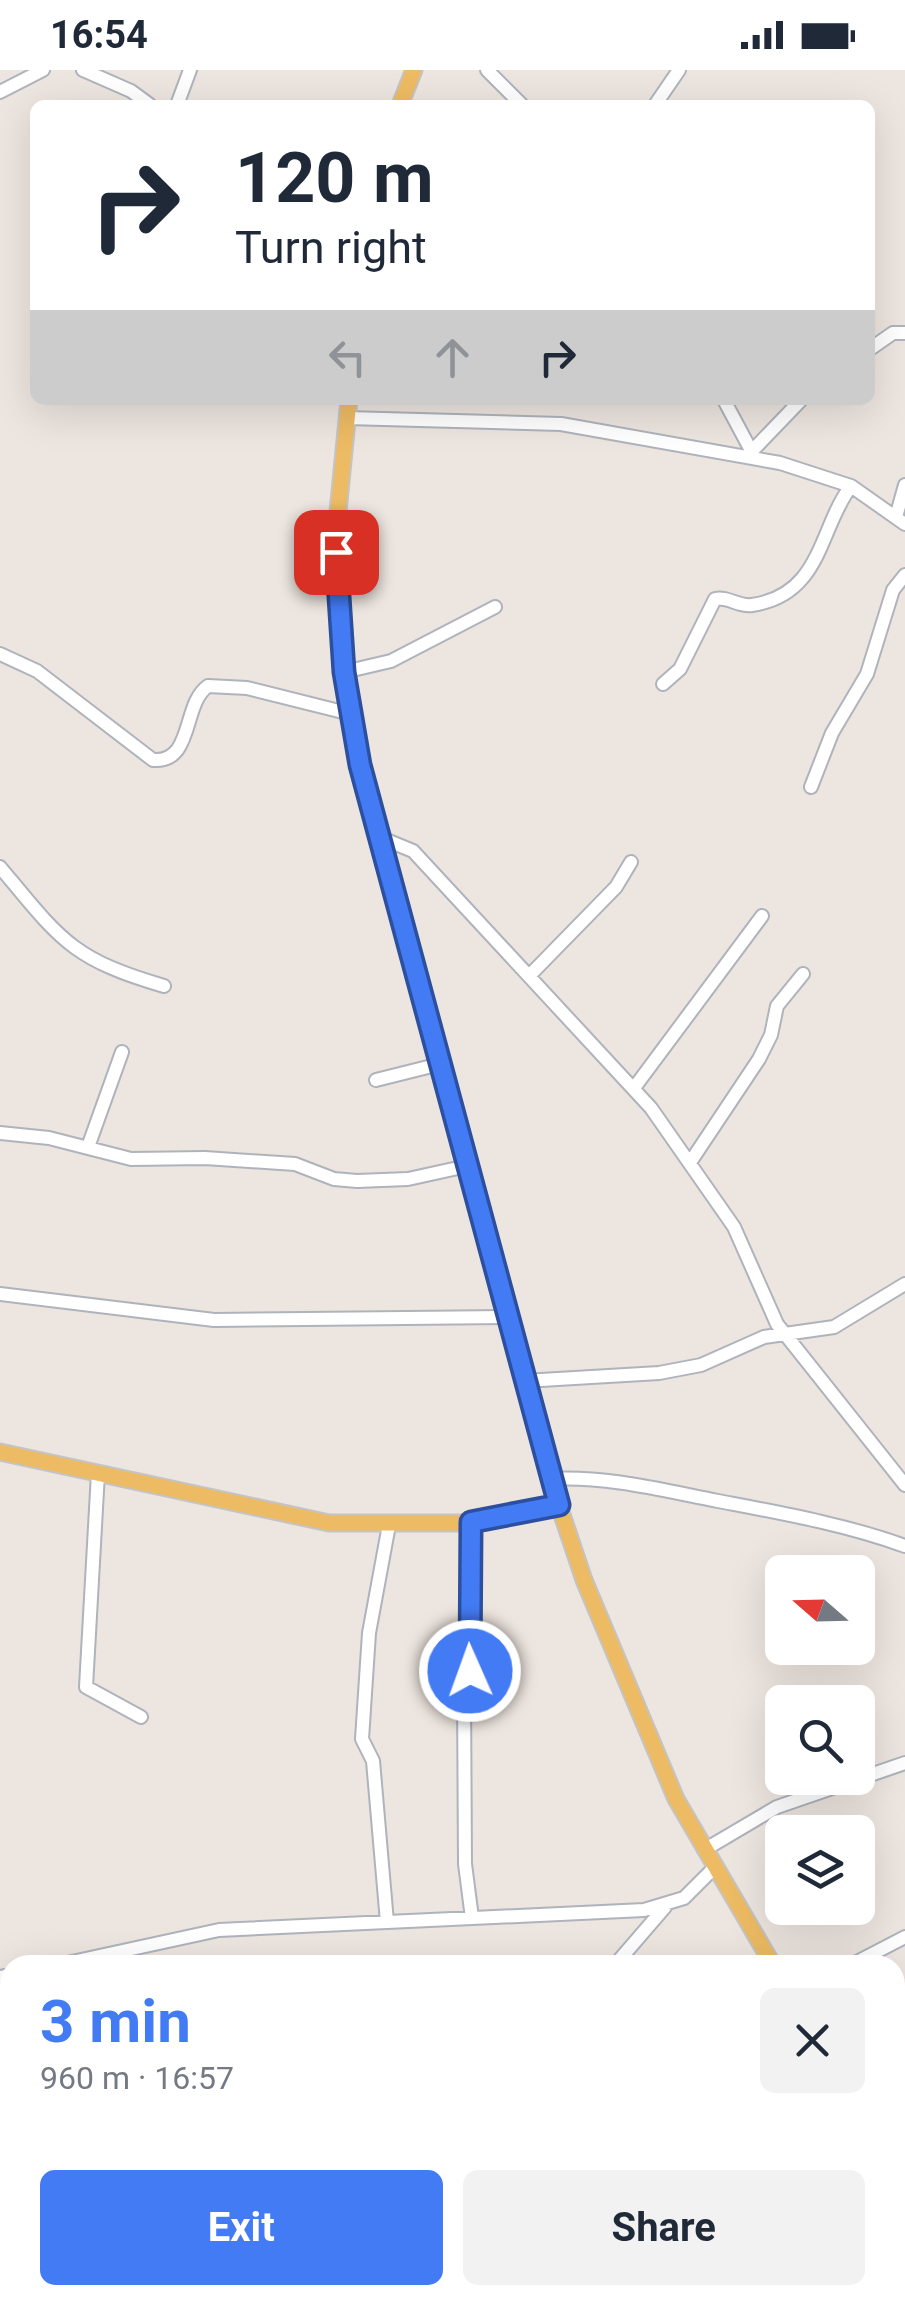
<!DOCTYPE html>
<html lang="en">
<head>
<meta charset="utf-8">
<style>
  body { margin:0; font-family:Roboto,sans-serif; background:#f2f2f3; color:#1f2937; height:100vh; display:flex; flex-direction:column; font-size:38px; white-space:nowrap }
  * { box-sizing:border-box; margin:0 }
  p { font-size:32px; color:#747a83 }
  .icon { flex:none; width:55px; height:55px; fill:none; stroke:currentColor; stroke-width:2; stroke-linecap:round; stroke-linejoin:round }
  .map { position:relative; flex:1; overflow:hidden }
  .panel { position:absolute; left:0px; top:1885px; width:905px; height:350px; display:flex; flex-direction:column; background:#fff; border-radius:30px 30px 0 0; box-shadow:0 10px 40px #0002 }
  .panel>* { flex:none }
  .hud { position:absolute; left:30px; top:30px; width:845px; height:305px; border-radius:15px; box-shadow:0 10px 40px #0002; background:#fff; color:#1f2937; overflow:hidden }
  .needle { width:65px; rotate:290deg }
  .buttons { position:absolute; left:765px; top:1485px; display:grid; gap:20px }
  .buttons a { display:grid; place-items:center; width:110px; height:110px; border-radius:15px; background:#fff; box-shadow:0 10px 40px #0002; font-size:50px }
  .pin { position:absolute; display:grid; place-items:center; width:85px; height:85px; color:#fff; margin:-42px; border-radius:20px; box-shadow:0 5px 15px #0006 }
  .me { position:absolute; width:110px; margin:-55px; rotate:358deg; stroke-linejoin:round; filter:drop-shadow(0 0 8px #0008) }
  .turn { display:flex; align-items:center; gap:35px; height:210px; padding:0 40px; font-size:45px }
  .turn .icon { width:130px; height:130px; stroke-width:2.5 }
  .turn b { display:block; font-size:70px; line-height:85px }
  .lanes { display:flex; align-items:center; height:95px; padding:0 40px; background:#0003; justify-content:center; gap:50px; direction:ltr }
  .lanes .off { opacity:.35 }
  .round { display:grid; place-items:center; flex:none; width:105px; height:105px; border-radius:15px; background:#f2f2f3 }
  .summary { display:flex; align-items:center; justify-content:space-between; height:170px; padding:0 40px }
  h1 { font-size:60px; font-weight:700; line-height:75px; color:#437bf5 }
  .primary-button { display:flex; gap:20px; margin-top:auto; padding:20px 40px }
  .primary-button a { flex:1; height:115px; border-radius:15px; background:#437bf5; color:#fff; font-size:40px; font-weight:700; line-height:115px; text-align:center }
  .primary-button a+a { background:#f2f2f3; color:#1f2937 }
  .status { display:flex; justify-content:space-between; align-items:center; height:70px; padding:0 50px; background:#fff; direction:ltr }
  .status svg { height:28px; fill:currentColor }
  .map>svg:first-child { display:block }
</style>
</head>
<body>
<div class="status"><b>16:54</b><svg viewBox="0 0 49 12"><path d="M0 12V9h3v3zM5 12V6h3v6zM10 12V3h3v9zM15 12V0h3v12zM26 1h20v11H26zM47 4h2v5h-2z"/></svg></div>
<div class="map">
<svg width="905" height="2235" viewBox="0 0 905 2235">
  <rect width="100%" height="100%" fill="#ede5df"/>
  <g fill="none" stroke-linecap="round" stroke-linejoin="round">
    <defs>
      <path id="minor" d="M83,0L131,21L150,35
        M487,0L522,35
        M0,22L43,0
        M177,35L190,0
        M655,35L679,0
        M870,279L893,263H905
        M724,330L754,386
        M347,348L561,354L780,393L851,416L905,454
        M752,381L801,330
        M896,447L905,415
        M0,584L37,601L153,690C194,693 182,634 208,616L247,618L351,644
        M344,602L391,591L495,537
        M663,614L680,599L715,529C728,526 738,537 752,535C822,525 819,458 851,416
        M811,717L832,663L867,604L893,520L905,505
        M379,767L413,781L651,1038L734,1157L777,1254L905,1415
        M0,797C60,869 71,889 164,916
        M529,906L616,817L631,792
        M376,1010L440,994
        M634,1018L762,846
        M0,1063L49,1068L131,1089L205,1088L295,1094L334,1109L357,1111L408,1109L467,1096
        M88,1077L122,982
        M691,1091L759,989L771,965L777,936L803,904
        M0,1224L214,1250L507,1247
        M524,1311L659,1303L701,1295L764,1267L834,1257L905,1214
        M98,1403L86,1617L141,1647
        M550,1409C609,1406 661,1420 718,1431C781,1443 844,1454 905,1476
        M471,1452V1583L464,1621L465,1794L472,1848
        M704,1780L777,1737L905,1693
        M387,1852L373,1691L362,1669L369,1563L389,1455
        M58,1895L219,1860L644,1840L684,1828L714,1798
        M615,1895L665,1837
        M851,1895L905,1867
        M0,1907L10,1905
        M895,2194L905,2179
        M614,2225L644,2235
        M244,2235L255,2225
        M715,2235L720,2225"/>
      <path id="major" d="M400,35L414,0
        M349,330L338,442L336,521L360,695L550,1409L584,1510L676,1729L773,1895
        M0,1382L329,1453H464L559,1435
        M895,2082L905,2097"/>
    </defs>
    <use href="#minor" stroke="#afb3bc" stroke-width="16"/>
    <use href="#major" stroke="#c4c4c4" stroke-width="19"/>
    <use href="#minor" stroke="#fff" stroke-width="12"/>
    <use href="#major" stroke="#edbb63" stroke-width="15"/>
  </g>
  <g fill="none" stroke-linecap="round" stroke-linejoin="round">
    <defs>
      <path id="route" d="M336,482L344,602L360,695L559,1435L471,1452L470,1601"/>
    </defs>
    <use href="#route" stroke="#2c509f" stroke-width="25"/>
    <use href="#route" stroke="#437bf5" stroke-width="18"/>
  </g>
</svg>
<div class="buttons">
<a><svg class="needle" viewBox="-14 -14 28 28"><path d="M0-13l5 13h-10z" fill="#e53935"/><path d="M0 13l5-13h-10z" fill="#747a83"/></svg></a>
<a><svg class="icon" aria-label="search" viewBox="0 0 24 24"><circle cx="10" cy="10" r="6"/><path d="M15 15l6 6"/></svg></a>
<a><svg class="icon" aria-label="layers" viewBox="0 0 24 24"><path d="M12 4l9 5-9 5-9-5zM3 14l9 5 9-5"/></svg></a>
</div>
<div class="pin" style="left:336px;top:482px;background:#d93025"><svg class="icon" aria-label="arrive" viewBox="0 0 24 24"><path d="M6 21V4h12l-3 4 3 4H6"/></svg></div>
<svg class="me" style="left:470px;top:1601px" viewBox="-20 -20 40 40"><circle r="17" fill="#437bf5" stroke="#fff" stroke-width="3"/><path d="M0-11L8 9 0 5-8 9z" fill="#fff"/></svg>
<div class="hud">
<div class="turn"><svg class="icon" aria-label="right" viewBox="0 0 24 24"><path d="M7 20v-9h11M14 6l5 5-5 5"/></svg><div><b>120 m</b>Turn right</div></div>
<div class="lanes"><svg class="icon off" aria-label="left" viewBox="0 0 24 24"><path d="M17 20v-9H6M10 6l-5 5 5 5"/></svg><svg class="icon off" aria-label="ahead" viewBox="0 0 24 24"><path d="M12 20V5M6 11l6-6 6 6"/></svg><svg class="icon" aria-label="right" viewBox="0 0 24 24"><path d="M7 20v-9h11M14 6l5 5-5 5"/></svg></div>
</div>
<section class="panel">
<div class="summary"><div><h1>3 min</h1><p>960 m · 16:57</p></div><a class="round"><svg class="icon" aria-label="close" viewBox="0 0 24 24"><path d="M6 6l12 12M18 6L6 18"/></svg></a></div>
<div class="primary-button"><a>Exit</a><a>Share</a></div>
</section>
</div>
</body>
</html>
